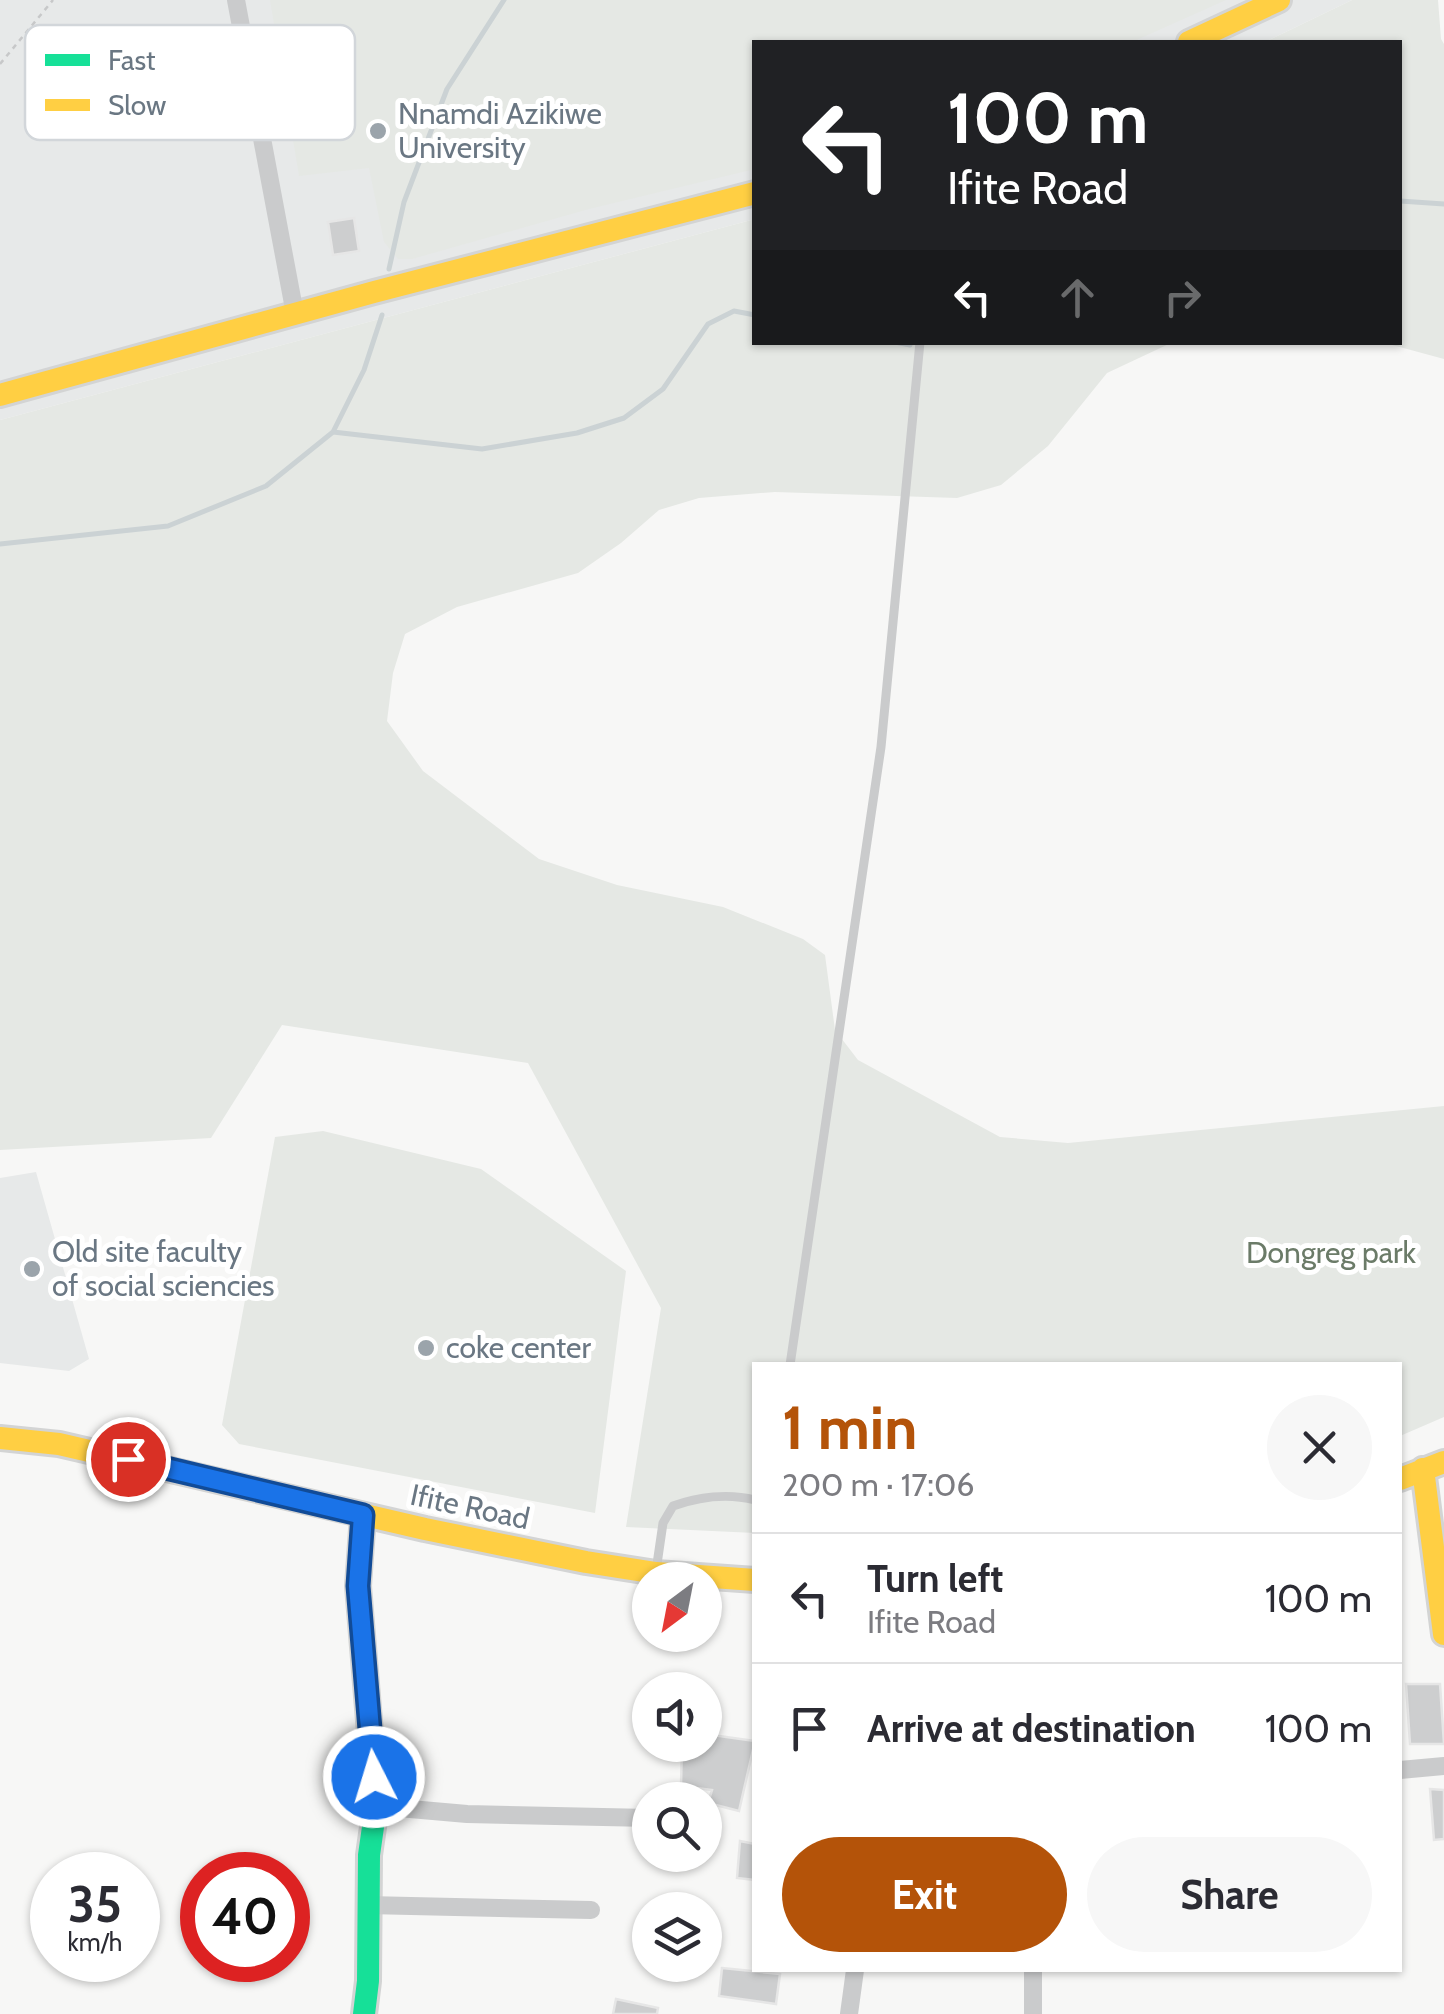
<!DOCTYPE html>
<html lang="en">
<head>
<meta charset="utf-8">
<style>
  body { margin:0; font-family:Cabin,sans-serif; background:#f7f7f7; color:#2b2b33; height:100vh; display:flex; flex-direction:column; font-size:38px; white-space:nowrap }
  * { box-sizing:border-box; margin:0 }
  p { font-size:32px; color:#7c7c81 }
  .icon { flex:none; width:55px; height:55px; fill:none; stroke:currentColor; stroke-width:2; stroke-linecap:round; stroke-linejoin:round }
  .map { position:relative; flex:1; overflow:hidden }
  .drawer { position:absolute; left:752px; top:1362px; width:650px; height:610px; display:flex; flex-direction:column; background:#fff; border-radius:0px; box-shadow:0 2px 8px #0004 }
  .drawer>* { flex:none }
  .banner { position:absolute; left:752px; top:40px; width:650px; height:305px; border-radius:0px; box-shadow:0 2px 8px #0004; background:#202124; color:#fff; overflow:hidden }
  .needle { width:65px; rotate:212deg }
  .fabs { position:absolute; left:632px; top:1562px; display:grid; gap:20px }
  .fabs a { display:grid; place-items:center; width:90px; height:90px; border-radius:50%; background:#fff; box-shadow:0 2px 8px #0004; font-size:50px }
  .speed { position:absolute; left:30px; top:1852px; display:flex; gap:20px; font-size:50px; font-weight:700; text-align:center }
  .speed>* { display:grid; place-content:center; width:130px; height:130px; border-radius:50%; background:#fff; box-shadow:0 2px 8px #0004; line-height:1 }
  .speed small { font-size:25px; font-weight:400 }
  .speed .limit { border:15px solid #d22; background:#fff; color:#111 }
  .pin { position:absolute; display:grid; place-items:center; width:85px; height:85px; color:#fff; margin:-42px; border:5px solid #fff; border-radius:50%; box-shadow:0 2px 10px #0007 }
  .me { position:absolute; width:110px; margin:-55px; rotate:355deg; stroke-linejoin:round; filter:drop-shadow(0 0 8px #0008) }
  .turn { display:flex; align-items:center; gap:35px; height:210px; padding:0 30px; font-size:45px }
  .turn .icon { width:130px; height:130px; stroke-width:2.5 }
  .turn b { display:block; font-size:70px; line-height:85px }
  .lanes { display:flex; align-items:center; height:95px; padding:0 30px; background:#0003; justify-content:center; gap:50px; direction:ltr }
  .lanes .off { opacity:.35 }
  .round { display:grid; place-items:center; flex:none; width:105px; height:105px; border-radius:52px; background:#f7f7f7 }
  .headline { display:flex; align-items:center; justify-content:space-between; height:170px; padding:0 30px }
  h1 { font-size:60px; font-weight:700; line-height:75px; color:#b45309 }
  .primary-button { display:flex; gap:20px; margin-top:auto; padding:20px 30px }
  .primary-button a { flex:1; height:115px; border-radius:60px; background:#b45309; color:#fff; font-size:40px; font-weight:700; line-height:115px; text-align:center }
  .primary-button a+a { background:#f7f7f7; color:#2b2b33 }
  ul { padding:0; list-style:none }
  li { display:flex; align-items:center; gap:30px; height:130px; padding:0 30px; border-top:2px solid #e1e1e2 }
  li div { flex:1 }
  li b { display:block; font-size:38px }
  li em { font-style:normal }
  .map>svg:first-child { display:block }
</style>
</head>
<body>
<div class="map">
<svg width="1444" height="2014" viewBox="0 0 1444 2014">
  <rect width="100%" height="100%" fill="#f7f7f6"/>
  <path fill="#e7e9e9" d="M0,0H1352L1265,42H755V219L0,420Z
    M36,1172L89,1359L69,1371L0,1363V1178Z"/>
  <path fill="#e5e8e4" d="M270,0H1226L1132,42H755V169L589,209L412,259H398L384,242L369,168L299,176Z
    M1352,0H1438L1441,39L1444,44V359L1385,343L1400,342V42H1265Z
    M755,219V342L1171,343L1107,373L1048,446L1001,485L957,498L775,492L699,498L659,510L621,543L578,573L457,607L405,634L393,673L387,721L423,771L539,859L617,885L723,907L803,939L825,955L835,1030L858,1060L1000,1137L1068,1143L1444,1106V1417L1400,1436V1365H755V1533L626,1527L661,1308L528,1063L282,1025L211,1138L0,1150V420Z
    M323,1131L481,1169L626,1271L595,1513L239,1444L222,1425L275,1137Z"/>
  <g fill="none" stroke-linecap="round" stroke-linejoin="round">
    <path stroke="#cbd2d4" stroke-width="5" d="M1400,201L1444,204
      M389,269L404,202L447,89L504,0
      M895,342L910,345
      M333,432L482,449L577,433L624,418L663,389L708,324L734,311L755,315
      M0,544L168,526L266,486L333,432L364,370L382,315"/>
  </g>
  <path fill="#cdcecf" stroke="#e6e6e6" stroke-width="2.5" d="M354,218L359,251L333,255L328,222Z
    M1406,1684H1440L1444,1744H1410Z
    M705,1734L755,1741L739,1811L708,1803L712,1790L681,1786L682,1745H705Z
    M1430,1789L1444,1790V1839L1434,1840Z
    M740,1841L755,1844V1880L737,1878Z
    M722,1968L780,1974L776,2004L719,1996Z
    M616,1999L658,2008L657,2014H613Z"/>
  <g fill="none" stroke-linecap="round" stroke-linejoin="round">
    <defs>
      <path id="fast" d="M363,1515L358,1586L376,1806L369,1855L368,1981L364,2014"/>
      <path id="slow" d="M1189,42L1279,0
        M0,395L374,292L755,193
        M0,1438L59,1444L425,1529L586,1562L656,1573L755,1580
        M1423,1469L1444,1634
        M1400,1479L1444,1462"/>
    </defs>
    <use href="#fast" stroke="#d3d4d4" stroke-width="28"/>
    <use href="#slow" stroke="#d3d4d4" stroke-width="28"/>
    <path stroke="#c7c8c9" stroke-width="2.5" stroke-dasharray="5 5" stroke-linecap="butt" d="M0,64L53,0"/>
    <path stroke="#cacbcc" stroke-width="9" d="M790,1365L881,747L920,342
      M656,1571L663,1523L673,1506C698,1497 728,1493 755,1500"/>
    <path stroke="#cacbcc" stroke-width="18" d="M236,0L295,314
      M1400,1770L1444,1766
      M376,1806L467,1814L650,1818
      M367,1905L591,1910
      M1033,1970V2014
      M849,2014L855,1970"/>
    <use href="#fast" stroke="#16e098" stroke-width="22"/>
    <use href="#slow" stroke="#ffcf43" stroke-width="22"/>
  </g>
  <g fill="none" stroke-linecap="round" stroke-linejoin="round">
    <defs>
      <path id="route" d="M128,1459L363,1515L358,1586L374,1777"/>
    </defs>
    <use href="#route" stroke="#114b97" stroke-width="25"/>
    <use href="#route" stroke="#1a73e8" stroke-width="18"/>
  </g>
  <g fill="#9ba4ab" stroke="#fff" stroke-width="4">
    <circle cx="378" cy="131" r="10"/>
    <circle cx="32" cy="1269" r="10"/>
    <circle cx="426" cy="1348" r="10"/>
  </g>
  <g text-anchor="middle" stroke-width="10" stroke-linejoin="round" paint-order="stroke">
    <g font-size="30" fill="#6a7783" stroke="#fff" text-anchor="start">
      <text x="398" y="124">Nnamdi Azikiwe<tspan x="398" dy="34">University</tspan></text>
      <text x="52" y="1262">Old site faculty<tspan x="52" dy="34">of social sciencies</tspan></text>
      <text x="446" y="1358">coke center</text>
    </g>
    <g font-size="30" fill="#6b7b68" stroke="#fff">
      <text x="1331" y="1263">Dongreg park</text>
    </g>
    <g font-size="30" fill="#6a7783" stroke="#fff">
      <text transform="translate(470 1507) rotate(12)" y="10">Ifite Road</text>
    </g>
  </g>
  <rect x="25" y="25" width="330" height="115" rx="15" fill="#fff" stroke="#d2d6da" stroke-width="2.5"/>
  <rect x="45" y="54" width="45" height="12" fill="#16e098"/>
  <rect x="45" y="99" width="45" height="12" fill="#ffcf43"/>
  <g font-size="28" fill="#6a7783">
    <text x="108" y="70">Fast</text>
    <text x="108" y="115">Slow</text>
  </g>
</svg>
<div class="fabs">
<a><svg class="needle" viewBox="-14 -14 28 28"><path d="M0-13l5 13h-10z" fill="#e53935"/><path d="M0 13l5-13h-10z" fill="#7c7c81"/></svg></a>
<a><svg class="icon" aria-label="sound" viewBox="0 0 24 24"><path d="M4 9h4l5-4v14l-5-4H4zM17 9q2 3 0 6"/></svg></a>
<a><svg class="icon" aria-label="search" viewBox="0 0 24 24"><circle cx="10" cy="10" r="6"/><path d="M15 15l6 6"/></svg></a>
<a><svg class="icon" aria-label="layers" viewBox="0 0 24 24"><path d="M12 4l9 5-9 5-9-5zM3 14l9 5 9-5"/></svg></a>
</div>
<div class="speed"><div>35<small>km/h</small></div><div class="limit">40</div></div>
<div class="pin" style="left:128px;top:1459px;background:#d93025"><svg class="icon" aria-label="arrive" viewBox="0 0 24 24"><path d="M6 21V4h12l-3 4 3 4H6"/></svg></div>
<svg class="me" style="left:374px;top:1777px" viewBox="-20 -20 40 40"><circle r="17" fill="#1a73e8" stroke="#fff" stroke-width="3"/><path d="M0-11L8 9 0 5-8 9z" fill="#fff"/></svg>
<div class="banner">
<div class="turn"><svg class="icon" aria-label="left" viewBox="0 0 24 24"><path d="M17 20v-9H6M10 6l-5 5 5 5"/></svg><div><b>100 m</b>Ifite Road</div></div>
<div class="lanes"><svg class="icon" aria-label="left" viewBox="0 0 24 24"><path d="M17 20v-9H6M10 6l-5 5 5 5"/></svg><svg class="icon off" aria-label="ahead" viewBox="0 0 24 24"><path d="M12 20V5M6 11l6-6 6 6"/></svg><svg class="icon off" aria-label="right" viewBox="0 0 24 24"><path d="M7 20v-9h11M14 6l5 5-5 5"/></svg></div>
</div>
<section class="drawer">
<div class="headline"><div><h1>1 min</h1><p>200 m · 17:06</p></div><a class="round"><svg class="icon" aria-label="close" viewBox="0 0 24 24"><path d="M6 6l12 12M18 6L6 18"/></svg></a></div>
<ul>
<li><svg class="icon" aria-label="left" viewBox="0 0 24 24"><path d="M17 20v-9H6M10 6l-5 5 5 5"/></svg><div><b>Turn left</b><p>Ifite Road</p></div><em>100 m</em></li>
<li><svg class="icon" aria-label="arrive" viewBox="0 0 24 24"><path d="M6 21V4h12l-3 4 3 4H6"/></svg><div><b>Arrive at destination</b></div><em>100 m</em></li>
</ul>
<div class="primary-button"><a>Exit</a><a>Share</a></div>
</section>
</div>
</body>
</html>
